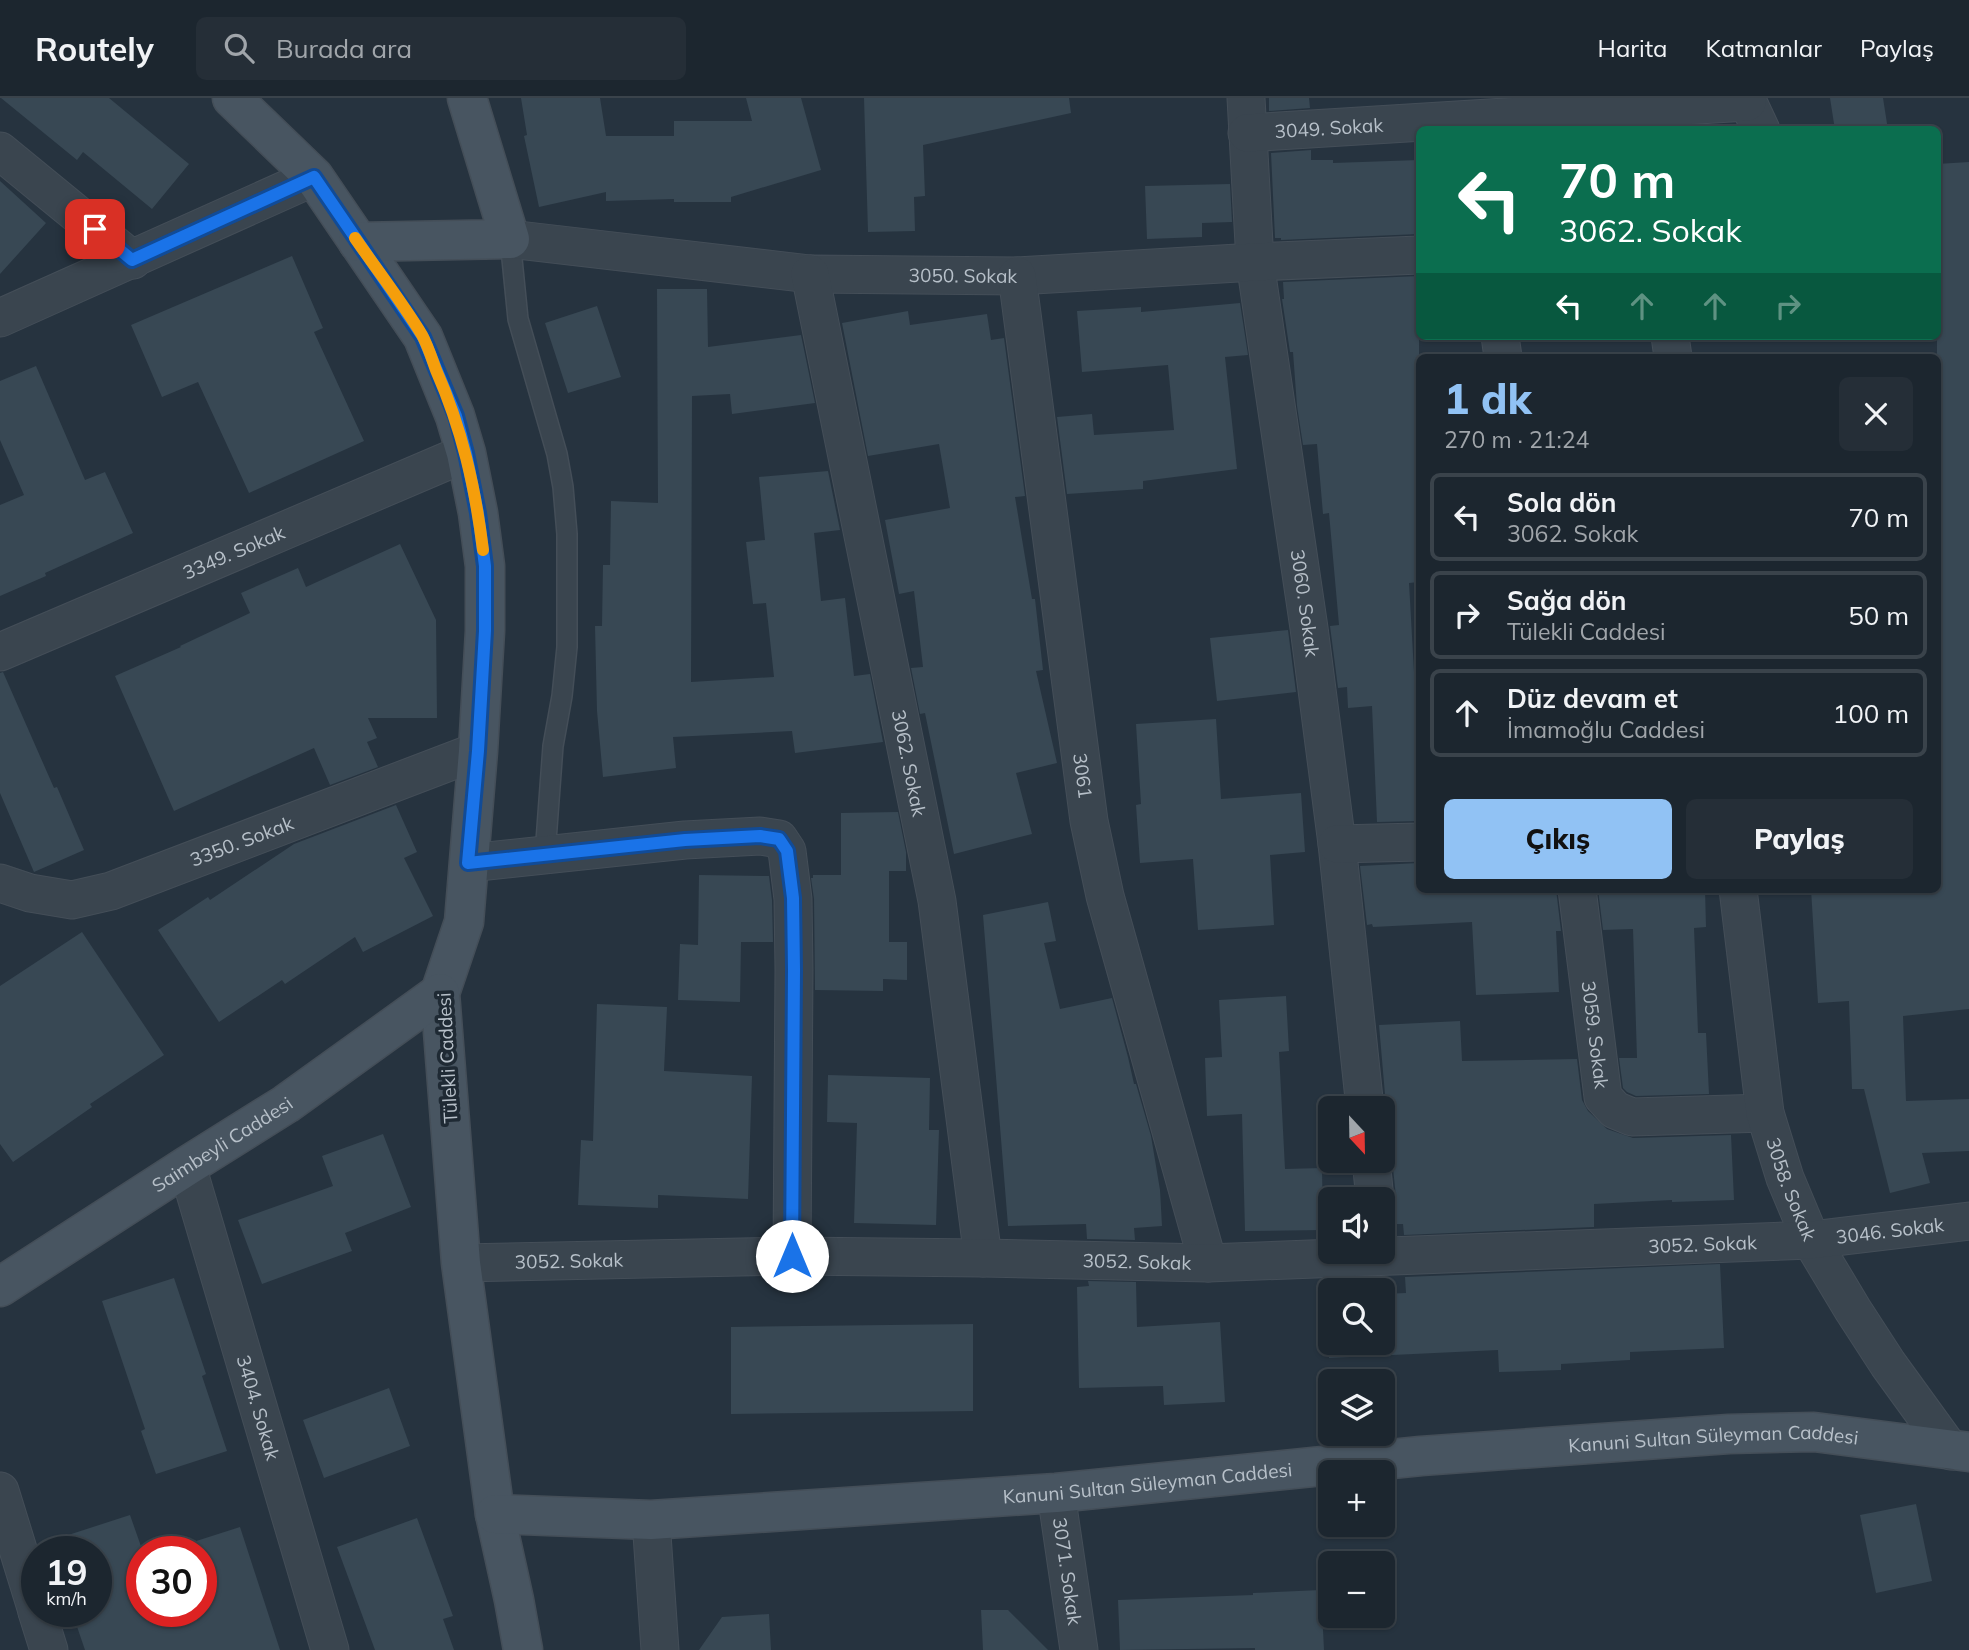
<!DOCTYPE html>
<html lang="tr">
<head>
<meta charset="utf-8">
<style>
  body { margin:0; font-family:Mulish,sans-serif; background:#252e37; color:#f1f3f6; height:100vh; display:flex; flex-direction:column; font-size:26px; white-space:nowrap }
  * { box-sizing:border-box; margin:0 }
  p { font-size:23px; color:#a0a5aa }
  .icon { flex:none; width:38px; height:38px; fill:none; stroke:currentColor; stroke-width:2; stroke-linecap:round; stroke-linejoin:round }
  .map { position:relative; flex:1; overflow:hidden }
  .drawer { position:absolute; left:1416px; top:256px; width:525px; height:539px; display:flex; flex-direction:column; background:#1c262f; border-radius:10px; box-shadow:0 2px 5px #0004,0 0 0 2px #3a434b }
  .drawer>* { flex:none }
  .top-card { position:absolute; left:1416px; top:28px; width:525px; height:214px; border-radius:10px; box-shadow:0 2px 5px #0004,0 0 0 2px #3a434b; background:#0b6e4f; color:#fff; overflow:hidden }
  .needle { width:46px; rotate:158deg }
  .buttons { position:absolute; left:1318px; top:998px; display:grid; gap:14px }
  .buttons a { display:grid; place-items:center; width:77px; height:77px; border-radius:10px; background:#1c262f; box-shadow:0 2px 5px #0004,0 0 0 2px #3a434b; font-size:35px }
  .speed { position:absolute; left:21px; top:1438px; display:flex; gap:14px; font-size:35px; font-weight:700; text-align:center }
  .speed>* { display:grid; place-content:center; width:91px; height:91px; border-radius:50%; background:#1c262f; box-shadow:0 2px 5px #0004,0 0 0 2px #3a434b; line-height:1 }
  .speed small { font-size:18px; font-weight:400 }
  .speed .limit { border:10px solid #d22; background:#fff; color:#111 }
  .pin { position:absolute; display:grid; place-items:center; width:60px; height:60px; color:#fff; margin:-30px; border-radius:14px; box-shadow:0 4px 10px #0006 }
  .me { position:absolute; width:77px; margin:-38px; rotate:0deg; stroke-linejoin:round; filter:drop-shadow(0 0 5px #0008) }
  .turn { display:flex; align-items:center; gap:24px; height:147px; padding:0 28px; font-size:32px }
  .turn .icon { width:91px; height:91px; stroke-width:2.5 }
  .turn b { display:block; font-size:49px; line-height:60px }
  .lanes { display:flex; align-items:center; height:66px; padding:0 28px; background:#0003; justify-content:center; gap:35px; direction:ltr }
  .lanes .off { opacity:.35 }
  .round { display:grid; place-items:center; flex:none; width:74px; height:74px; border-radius:10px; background:#252e37 }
  .overview { display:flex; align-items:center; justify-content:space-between; height:119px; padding:0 28px }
  h1 { font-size:42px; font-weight:800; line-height:52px; color:#91c2f4 }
  .action { display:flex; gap:14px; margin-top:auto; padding:14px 28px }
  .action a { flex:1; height:80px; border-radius:10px; background:#91c2f4; color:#111; font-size:28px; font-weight:800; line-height:80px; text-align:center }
  .action a+a { background:#252e37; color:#f1f3f6 }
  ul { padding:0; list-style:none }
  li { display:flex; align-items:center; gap:21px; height:88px; margin:0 14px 10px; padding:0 14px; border:4px solid #3a434b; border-radius:10px }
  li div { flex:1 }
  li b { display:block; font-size:26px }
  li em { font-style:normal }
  header { display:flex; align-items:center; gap:42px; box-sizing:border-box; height:98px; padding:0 35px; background:#1c262f; border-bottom:2px solid #3a434b }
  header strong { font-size:33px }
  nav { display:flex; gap:38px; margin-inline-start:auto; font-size:24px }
  .search { width:490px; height:63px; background:#252e37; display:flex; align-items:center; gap:18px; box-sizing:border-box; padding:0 24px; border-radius:10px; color:#a0a5aa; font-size:26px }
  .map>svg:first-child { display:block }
</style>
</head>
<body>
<header>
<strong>Routely</strong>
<div class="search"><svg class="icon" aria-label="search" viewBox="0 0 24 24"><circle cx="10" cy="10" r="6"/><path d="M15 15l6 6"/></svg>Burada ara</div>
<nav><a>Harita</a><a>Katmanlar</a><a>Paylaş</a></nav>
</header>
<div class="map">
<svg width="1969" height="1552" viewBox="0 0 1969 1552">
  <rect width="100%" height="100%" fill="#26333f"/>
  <path fill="#384854" d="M1,0H109L189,66L152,111L83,54L77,62Z
    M521,0H600L606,38H674V23H752L746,0H801L821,72L731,99V104H674V101L606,103V94L539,109L524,38L527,37Z
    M864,0H1069L1071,15L923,47L925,98L914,99L915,133L868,134Z
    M1269,0H1309L1310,10L1269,13Z
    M1830,0H1883L1888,32H1835Z
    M1311,52V62H1333V65L1419,62V136L1281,142V140H1275L1271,55Z
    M1969,64V911L1903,918L1906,1003L1969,1001V1053L1922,1055L1930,1085L1890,1095L1864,991H1852L1849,903L1818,905L1811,791H1937V66Z
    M0,83L46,125L0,176Z
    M1230,86L1232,124L1202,125V139L1147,141L1145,88Z
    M292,158L323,230L314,234L364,343L249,395L198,284L162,299L131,227Z
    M1419,178V484L1409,485L1416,609H1419V723L1377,724L1372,608L1348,610L1347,589L1338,590L1330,528L1339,527L1329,415L1323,416L1317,346L1303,347L1297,308L1293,254H1290L1282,201H1284L1283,184Z
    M657,191H707L708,249L801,237L815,305L732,316L730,296L692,298L691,584L774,579L766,505L753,506L746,444L765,442L759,379L828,373L840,432L814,435L821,503L845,500L854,578L870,576L883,644L795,655L792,633L673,639L676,670L603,679L597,613L595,528H602L603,467H610L611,403L658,405Z
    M1240,205L1248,257L1225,259L1237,371L1143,383V391L1067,396L1057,319L1092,316L1094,337L1174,332L1168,267L1082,274L1077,213L1141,209V214Z
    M597,208L621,279L568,295L545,225Z
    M908,213L910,227L987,216L991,242L1004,240L1025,398L1015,399L1032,501H1035L1043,572L1036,573L1057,665L1016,675L1032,736L954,756L925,615L920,616L911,570L923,569L914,493L899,496L885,422L950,410L939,346L868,358L842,225Z
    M36,268L85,382L105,374L133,435L45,475L46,478L0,498V407L24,397L0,342V283Z
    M400,446L436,522L437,620H368L377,640L367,644L378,669L330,687L314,650L174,713L115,578L181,549L180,548L250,515L241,495L298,470L306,489Z
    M1288,532L1296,594L1217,603L1210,540Z
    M3,574L54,690L57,689L84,752L34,774L0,695V575Z
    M1216,621L1221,701L1301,695L1305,754L1270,757L1274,827L1198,832L1193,761L1140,765L1136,707L1141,706L1136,626Z
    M396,707L417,754L404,760L433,818L363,854L355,839L285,886L282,882L219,924L158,832L208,799L210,802L294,746Z
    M898,714L906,754V773H889V844H907V882L883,881V893L815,892L814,801L811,780H813V777H841V715Z
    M1419,765V791H1556L1561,833H1556L1559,894L1476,897L1472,824L1373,829L1372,826L1367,827L1360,768Z
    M699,777L769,778L772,802L773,844H741L740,904L678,902L680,846L698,847Z
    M1598,791H1705L1706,829L1694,830L1698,935H1706L1709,996L1636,998L1627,994L1623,990L1619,960H1637L1633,831L1603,832Z
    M1048,804L1056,843L1044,845L1060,911L1112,900L1128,959L1134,986H1136L1151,1038L1160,1092L1162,1128L1134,1130L1135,1142L1087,1141L1086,1126L1008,1128L983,817Z
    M82,834L164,957L90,1006L92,1009L13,1064L0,1046V888Z
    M1286,898L1289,953L1279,954L1285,1071L1322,1070L1323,1132L1245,1133L1242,1016L1207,1018L1205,960L1222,959L1219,902Z
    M597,906L667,909L664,973L752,978L748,1101L658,1097V1110L578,1107L581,1042L593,1043Z
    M1460,923L1462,963L1577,961L1582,1002L1588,1013L1607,1031L1633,1040L1731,1037L1734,1102L1672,1104V1102L1594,1106V1129L1404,1137L1403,1126H1388V1117L1394,1109L1396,1099L1392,1060L1385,1047L1384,1019L1386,1008L1379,927Z
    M828,977L930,980L929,1032H939L936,1127L854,1125L857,1025L827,1024Z
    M383,1036L411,1109L345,1135L352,1153L262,1186L238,1122L333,1088L322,1058Z
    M1720,1166L1724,1250L1630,1254V1262L1561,1266V1272L1499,1274L1498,1252L1329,1260L1326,1198H1330V1244H1382V1196L1406,1195L1405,1179Z
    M174,1180L206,1276L202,1278L227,1353L156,1376L141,1333L145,1331L102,1203Z
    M1088,1183L1136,1184L1137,1229L1220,1224L1225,1304L1164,1307L1163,1288L1079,1290L1077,1189L1089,1188Z
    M973,1226V1313L731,1316V1229Z
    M389,1290L410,1348L324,1380L303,1322Z
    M1916,1406L1932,1483L1876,1495L1860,1417Z
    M130,1417L143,1454L142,1514H201V1454H162L240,1429L280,1552H85L72,1514H96V1454H63L59,1440Z
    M417,1420L453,1518L443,1521L454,1552H375L337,1449Z
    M1321,1492L1324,1552H1255V1550L1120,1552L1118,1502L1253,1497V1495Z
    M981,1512H1008L1048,1552H983Z
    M769,1516L771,1552H699L722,1519Z"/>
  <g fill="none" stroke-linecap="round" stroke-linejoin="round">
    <defs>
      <path id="lane" d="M510,141L518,221L557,356L563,389L567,436V549L562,598L553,648L545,757"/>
      <g id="street">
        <path id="s1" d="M1246,0L1255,164L1309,530L1337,746L1365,1010"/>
        <path d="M1746,0L1761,32"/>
        <path id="s2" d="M1247,35L1747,4"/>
        <path d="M0,53L133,162"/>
        <path id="s3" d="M510,141L810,176L1017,178L1255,164L1419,157"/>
        <path id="s4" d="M810,176L937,803L983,1160"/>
        <path id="s5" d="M1017,178L1089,723L1105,798L1208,1165"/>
        <path d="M0,220L314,79"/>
        <path d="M1500,238L1503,259"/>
        <path d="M1670,238L1673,259"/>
        <path id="s6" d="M0,554L466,355"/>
        <path d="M1337,746L1419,744"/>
        <path d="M469,765L685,742L760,738L779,741L787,753L793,801L794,872L792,1158"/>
        <path id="s7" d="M0,785L30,795L72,802L111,793L478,653"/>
        <path id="s8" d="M1577,791L1603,999L1615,1012L1632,1019L1765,1015"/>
        <path id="s9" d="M1738,791L1765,1015L1785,1080L1811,1142L1853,1212L1888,1266L1951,1353"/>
        <path d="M1371,1062L1375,1101"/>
        <path id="s10" d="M187,1068L330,1552"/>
        <path id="s11" d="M461,1165L792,1158L983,1160L1208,1165L1811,1142L1969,1123"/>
        <path d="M0,1393L37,1513"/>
        <path id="s12" d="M1056,1395L1079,1552"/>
        <path d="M651,1422L660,1552"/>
        <path d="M37,1514L49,1552"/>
      </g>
      <g id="secondary">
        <path d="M232,0L314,79L423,239L455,318L466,355L478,415L485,468V533L478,653L464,824L440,895L461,1165L495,1416L514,1502L523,1552"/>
        <path d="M358,144L510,141L467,0"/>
        <path id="s13" d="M0,1189L187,1068L286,1006L440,895"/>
        <path id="s14" d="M495,1416L651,1422L1056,1395L1421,1358L1729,1336L1814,1334L1969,1354"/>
      </g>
    </defs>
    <use href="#lane" stroke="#444e58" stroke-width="22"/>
    <use href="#street" stroke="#444e58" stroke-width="39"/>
    <use href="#secondary" stroke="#444e58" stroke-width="41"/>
    <use href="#lane" stroke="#3a454f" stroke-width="19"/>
    <use href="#street" stroke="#3a454f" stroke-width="37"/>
    <use href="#secondary" stroke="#485561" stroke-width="38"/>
  </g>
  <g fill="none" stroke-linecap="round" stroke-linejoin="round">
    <defs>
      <path id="route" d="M95,131L132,162L314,79L423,239L456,318L466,355L478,415L485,468V533L478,653L468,765L685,742L760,738L779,741L787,753L793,800L794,872L792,1158"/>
    </defs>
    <use href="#route" stroke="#114b97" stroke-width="18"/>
    <use href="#route" stroke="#1a73e8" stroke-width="12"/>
    <path stroke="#f59e0b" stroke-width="12" d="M355,140C377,172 402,204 422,237C428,248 432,261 436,272C462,331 475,388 483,452"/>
  </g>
  <g text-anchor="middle" stroke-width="7" stroke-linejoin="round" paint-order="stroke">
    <g font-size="19" fill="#b7c0c9" stroke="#1f2a34">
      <text dy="7" stroke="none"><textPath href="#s2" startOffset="82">3049. Sokak</textPath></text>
      <text dy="7" stroke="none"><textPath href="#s3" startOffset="455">3050. Sokak</textPath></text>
      <text dy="7" stroke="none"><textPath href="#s6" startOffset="254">3349. Sokak</textPath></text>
      <text dy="7" stroke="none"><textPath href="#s1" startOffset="509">3060. Sokak</textPath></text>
      <text dy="7" stroke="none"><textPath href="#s4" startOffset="499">3062. Sokak</textPath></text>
      <text dy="7" stroke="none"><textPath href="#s5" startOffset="504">3061</textPath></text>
      <text dy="7" stroke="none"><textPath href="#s7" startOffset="254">3350. Sokak</textPath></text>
      <text dy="7" stroke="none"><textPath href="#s8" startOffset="147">3059. Sokak</textPath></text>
      <text transform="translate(447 960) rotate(-93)" y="7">Tülekli Caddesi</text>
      <text dy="7" stroke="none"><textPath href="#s13" startOffset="264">Saimbeyli Caddesi</textPath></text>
      <text dy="7" stroke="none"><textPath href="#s9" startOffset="306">3058. Sokak</textPath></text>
      <text dy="7" stroke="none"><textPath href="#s11" startOffset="1430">3046. Sokak</textPath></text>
      <text dy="7" stroke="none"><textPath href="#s11" startOffset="1242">3052. Sokak</textPath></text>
      <text dy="7" stroke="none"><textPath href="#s11" startOffset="108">3052. Sokak</textPath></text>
      <text dy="7" stroke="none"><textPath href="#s11" startOffset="676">3052. Sokak</textPath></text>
      <text dy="7" stroke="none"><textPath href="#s10" startOffset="252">3404. Sokak</textPath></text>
      <text dy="7" stroke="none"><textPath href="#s14" startOffset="1222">Kanuni Sultan Süleyman Caddesi</textPath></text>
      <text dy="7" stroke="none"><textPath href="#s14" startOffset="654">Kanuni Sultan Süleyman Caddesi</textPath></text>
      <text dy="7" stroke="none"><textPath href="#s12" startOffset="79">3071. Sokak</textPath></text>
    </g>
  </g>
</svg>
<div class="buttons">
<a><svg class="needle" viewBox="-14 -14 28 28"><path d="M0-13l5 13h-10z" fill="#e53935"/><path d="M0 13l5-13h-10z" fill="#a0a5aa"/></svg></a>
<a><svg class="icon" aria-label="sound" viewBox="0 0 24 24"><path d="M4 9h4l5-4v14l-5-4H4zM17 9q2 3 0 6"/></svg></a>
<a><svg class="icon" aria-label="search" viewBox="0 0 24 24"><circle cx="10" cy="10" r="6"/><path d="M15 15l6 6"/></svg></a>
<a><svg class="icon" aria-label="layers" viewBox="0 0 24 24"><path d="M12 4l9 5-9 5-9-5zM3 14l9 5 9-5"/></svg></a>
<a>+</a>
<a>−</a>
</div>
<div class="speed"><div>19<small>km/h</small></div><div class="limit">30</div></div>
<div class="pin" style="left:95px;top:131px;background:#d93025"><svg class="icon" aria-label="arrive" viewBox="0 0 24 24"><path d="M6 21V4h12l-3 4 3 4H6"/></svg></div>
<svg class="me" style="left:792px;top:1158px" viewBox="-20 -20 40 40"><circle r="19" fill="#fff"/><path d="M0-13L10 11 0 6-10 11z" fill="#1a73e8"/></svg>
<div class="top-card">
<div class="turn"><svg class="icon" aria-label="left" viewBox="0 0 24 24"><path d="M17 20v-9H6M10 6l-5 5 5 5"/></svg><div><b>70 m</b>3062. Sokak</div></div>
<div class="lanes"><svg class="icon" aria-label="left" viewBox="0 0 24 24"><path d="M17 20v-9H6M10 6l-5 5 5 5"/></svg><svg class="icon off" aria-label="ahead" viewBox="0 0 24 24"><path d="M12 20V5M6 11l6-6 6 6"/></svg><svg class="icon off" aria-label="ahead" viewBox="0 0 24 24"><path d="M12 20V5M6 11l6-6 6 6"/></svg><svg class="icon off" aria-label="right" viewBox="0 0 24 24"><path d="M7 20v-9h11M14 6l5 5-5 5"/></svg></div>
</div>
<section class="drawer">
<div class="overview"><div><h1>1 dk</h1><p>270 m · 21:24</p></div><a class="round"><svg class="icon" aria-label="close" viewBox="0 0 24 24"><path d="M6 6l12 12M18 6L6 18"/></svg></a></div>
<ul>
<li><svg class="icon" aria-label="left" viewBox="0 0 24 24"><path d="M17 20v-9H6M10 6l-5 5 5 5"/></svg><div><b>Sola dön</b><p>3062. Sokak</p></div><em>70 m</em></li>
<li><svg class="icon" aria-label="right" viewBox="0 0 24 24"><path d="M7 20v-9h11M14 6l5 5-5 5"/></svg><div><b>Sağa dön</b><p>Tülekli Caddesi</p></div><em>50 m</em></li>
<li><svg class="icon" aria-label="ahead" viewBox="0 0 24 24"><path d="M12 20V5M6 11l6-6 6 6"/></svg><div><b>Düz devam et</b><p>İmamoğlu Caddesi</p></div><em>100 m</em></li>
</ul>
<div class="action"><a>Çıkış</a><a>Paylaş</a></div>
</section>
</div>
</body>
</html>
